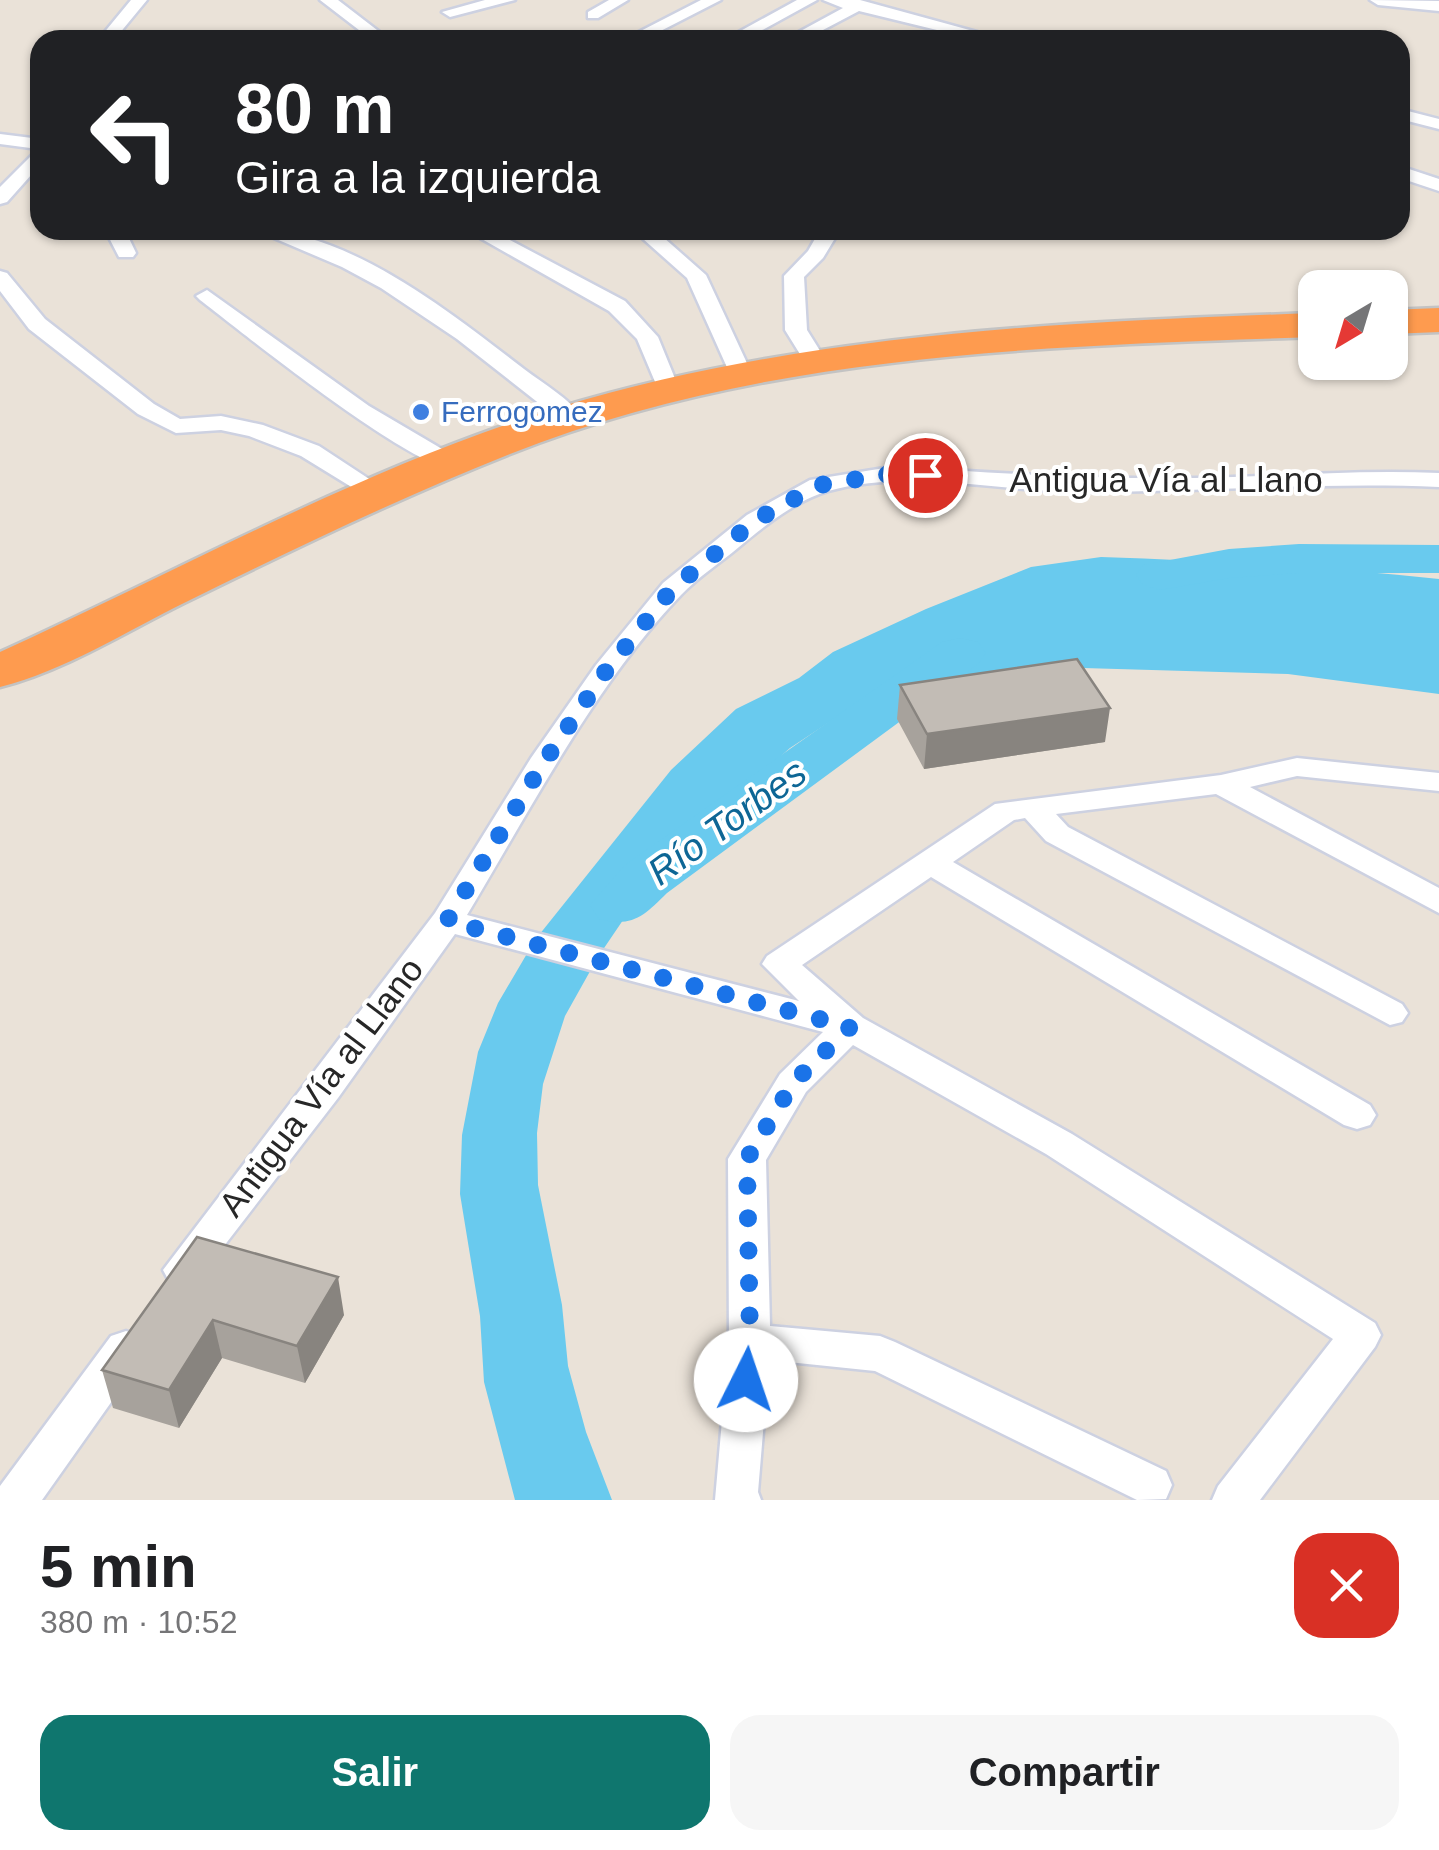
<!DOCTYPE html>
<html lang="es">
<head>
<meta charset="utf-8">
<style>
  body { margin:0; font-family:Helvetica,sans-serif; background:#f6f6f6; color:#202124; height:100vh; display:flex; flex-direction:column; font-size:38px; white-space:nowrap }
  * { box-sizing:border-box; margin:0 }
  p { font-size:32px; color:#757577 }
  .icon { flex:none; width:55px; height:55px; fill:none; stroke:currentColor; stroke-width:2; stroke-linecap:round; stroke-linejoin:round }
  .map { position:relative; height:1500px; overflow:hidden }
  .side { display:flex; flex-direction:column; background:#fff; flex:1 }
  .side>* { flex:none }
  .hud { position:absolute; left:30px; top:30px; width:1380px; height:210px; border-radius:30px; box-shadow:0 2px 8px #0004; background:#202124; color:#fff; overflow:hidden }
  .needle { width:65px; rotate:218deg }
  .fabs { position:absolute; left:1298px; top:270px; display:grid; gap:20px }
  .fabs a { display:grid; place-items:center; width:110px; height:110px; border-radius:20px; background:#fff; box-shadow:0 2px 8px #0004; font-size:50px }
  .pin { position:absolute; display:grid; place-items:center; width:85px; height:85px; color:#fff; margin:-42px; border:5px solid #fff; border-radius:50%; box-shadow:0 2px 10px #0007 }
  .me { position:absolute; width:110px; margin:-55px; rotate:4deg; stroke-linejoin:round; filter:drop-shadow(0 0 8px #0008) }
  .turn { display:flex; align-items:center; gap:35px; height:210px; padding:0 40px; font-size:45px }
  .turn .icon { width:130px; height:130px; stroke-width:2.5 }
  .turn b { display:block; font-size:70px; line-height:85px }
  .round { display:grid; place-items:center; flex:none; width:105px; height:105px; border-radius:30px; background:#f6f6f6 }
  .summary { display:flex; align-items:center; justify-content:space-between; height:170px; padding:0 40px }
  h1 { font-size:60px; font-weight:600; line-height:75px }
  .button { display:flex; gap:20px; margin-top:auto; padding:20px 40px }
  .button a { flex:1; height:115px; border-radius:30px; background:#0f766e; color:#fff; font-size:40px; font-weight:600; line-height:115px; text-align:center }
  .button a+a { background:#f6f6f6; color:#202124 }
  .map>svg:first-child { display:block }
</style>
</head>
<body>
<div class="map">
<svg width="1439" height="1500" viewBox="0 0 1439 1500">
  <rect width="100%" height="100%" fill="#eae2d8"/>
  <path fill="#69caee" d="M1101,557C1214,561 1327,567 1439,579V694L1288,674L1083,668L904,693L837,717L790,748L707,821L692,842L640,895L598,957L565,1016L543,1084L537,1133L538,1185L562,1305L568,1366L586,1432L612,1500H515L484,1382L480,1316L460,1194L462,1135L478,1052L498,1003L535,940L671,770L736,709L799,678L833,652L926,609L1031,567Z"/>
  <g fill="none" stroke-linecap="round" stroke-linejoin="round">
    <path fill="#69caee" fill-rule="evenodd" d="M1299,544L1439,545V573H1299L1229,578L1160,590L1143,585L1136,575L1143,565L1229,549Z
      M960,638L978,642L986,653L978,664L667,893C644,916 632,928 599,919L590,905L625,865L942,642Z"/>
    <defs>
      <path id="street" d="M131,0H147L114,40H98Z
        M320,0H338L390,40H372Z
        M485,0H515L450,17L442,12Z
        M609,0H628L598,18H588V12Z
        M701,0H721L643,40L627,38Z
        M797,0H817L744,40H724Z
        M823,0H860L1006,40H978L859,11L804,40H784L843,8Z
        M1370,0L1439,1V11L1378,5Z
        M283,34L292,40H276Z
        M1400,109L1439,119V129L1400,119Z
        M0,134L40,139V165L7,202L0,204V187L38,149L0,144Z
        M1400,166L1439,179V191L1400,178Z
        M105,230H125L136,253L133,257H119Z
        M255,230C349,230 452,314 524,369C544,384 569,399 584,418L572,425L564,423L457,339L381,288L342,267Z
        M466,230H491L625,301L658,337L680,391L677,396H661L637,339L609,311Z
        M633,230H655L706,275L752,374L749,379L741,381L730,374L687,278Z
        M820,230H840L823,258L804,277L807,330L827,362L816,369L808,367L785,330L784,276L808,251Z
        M0,271L7,273L45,319L154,404L180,419L221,416L263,425L319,446L392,494L389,499H371L301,456L249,436L221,430L176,433L138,414L29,329L0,291Z
        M207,290L369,406L459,459L462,464L459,469C422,478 238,329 200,300L196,296Z
        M897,466C997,474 1095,479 1195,478C1276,477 1357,469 1439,473V487C1321,482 1202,492 1084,492C1000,492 911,468 828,491C797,500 764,526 739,547C720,563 698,577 681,595C596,683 530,810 467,915L799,1001L762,964L767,956L995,804L1221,775L1297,758L1439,773V791L1297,776L1250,787L1439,888V913L1216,794L1056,814L1068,827L1402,1004L1408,1013L1402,1022L1390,1025L1046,841L1025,818L1014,820L953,862L1370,1105L1376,1115L1370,1125L1357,1129L1344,1125L931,877L802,965L863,1018L1072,1134L1375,1323L1381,1335L1375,1347L1260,1500H1212L1218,1486L1333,1339L1046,1154L853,1045L806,1092L766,1160L770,1326L880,1336L895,1342L1166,1471L1172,1485L1166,1499L1137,1500L875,1371L769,1360L758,1492L761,1500H715L729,1341L728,1159L780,1074L823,1032L455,934L338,1098L197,1281L183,1286L169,1281L163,1270L435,913L531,758L596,665L663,583L747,515L810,480Z
        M126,1331L141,1336L147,1348L141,1360L42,1500H0V1486L111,1336Z"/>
      <path id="highway" d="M1439,308V332L1390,334V310Z
        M1315,313V337C1045,346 764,353 510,454C399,498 292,550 186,602C127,631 64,671 0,687V652C185,568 366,466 560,407C806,333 1061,322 1315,313Z"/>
    </defs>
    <use href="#street" stroke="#cdd1e1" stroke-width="5"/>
    <use href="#highway" stroke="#c3c3c3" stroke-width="5"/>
    <use href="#street" fill="#fff" fill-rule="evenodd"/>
    <use href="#highway" fill="#fe9b4f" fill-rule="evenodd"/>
  </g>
  <path fill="#a7a29c" d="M900,685L1105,742L924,769L897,719Z
    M197,1237L344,1315L305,1383L222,1358L179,1428L113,1408L102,1370Z"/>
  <path fill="#88847f" d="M1110,708L1105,742L924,769L927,734Z
    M338,1277L344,1315L305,1383L297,1346Z
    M213,1320L222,1358L179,1428L169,1390Z"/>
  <path fill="#c2bcb5" stroke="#88847f" stroke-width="2.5" d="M1077,659L1110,708L927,734L900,685Z
    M197,1237L338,1277L297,1346L213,1320L169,1390L102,1370Z"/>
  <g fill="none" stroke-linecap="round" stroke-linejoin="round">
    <path stroke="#1a73e8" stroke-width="18" stroke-dasharray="0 32.4" d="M746,1380L750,1342L747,1159L793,1083L850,1027L447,921L542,765L606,671L672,589L756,520L819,485L897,473L925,475"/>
  </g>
  <circle fill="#3f7fe0" stroke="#fff" stroke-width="4" cx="421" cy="412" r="10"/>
  <g text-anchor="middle" stroke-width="8" stroke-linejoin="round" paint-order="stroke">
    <g font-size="30" fill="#366cbe" stroke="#fff" text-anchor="start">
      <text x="441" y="422">Ferrogomez</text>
    </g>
    <g font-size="35" fill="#272727" stroke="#fff">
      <text x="1166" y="492">Antigua Vía al Llano</text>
      <text transform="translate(321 1087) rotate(-53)" y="12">Antigua Vía al Llano</text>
    </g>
    <g font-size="38" font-style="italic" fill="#0d6695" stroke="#fff">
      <text transform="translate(727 822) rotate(-36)" y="13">Río Torbes</text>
    </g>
  </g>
</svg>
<div class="fabs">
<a><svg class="needle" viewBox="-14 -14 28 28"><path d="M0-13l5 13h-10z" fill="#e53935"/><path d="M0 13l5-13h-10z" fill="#757577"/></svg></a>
</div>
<div class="pin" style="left:925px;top:475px;background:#d93025"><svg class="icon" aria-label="arrive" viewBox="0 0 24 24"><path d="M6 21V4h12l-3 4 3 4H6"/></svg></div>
<svg class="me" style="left:746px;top:1380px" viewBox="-20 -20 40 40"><circle r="19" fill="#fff"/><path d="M0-13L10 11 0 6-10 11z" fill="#1a73e8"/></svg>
<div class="hud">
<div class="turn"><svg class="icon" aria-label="left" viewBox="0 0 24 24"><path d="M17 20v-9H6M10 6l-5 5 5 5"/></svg><div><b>80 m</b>Gira a la izquierda</div></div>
</div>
</div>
<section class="side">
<div class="summary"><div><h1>5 min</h1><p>380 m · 10:52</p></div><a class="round" style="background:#d93025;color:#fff"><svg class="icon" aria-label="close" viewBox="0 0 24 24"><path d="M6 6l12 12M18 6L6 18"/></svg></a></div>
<div class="button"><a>Salir</a><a>Compartir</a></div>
</section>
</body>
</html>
